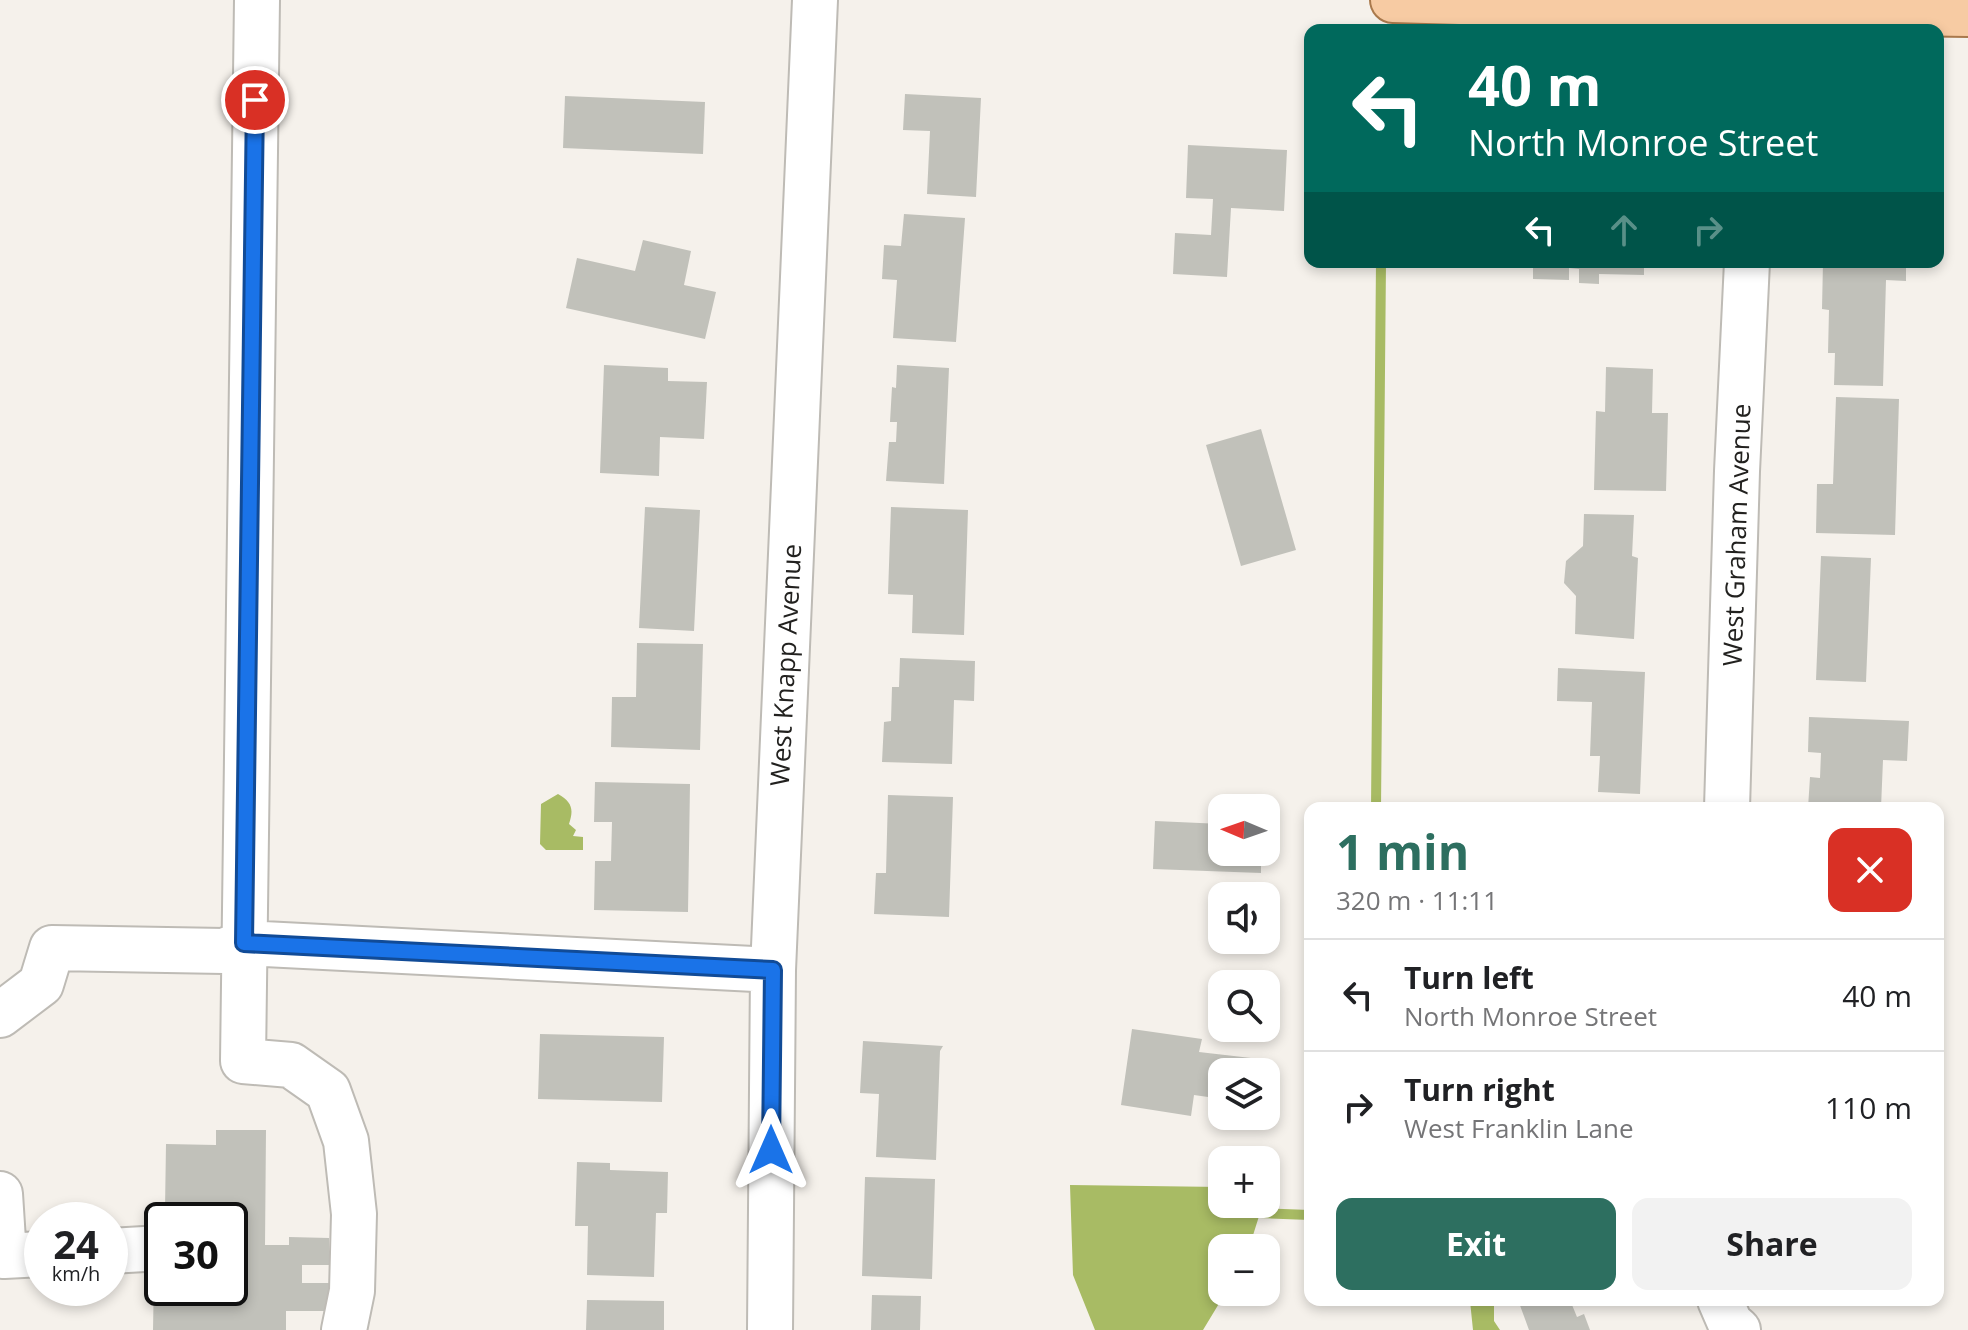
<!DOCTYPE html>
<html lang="en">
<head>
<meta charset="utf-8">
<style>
  body { margin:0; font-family:"Open Sans",sans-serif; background:#f2f2f2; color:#202124; height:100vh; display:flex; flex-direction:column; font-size:30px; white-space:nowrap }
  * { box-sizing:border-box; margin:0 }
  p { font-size:26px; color:#757577 }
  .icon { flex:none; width:44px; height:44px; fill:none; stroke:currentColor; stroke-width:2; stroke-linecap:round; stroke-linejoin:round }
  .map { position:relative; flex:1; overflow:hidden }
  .panel { position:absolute; left:1304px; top:802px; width:640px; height:504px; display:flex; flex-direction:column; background:#fff; border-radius:16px; box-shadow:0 4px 12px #0003 }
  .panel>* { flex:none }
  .guide { position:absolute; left:1304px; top:24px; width:640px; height:244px; border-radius:16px; box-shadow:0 4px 12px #0003; background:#00695c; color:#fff; overflow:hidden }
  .needle { width:52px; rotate:272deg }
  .tools { position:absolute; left:1208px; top:794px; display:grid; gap:16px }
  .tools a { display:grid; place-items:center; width:72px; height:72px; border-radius:16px; background:#fff; box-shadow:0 4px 12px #0003; font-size:40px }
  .speed { position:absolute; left:24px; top:1202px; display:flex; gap:16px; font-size:40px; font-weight:700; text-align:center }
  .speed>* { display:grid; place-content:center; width:104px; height:104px; border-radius:50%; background:#fff; box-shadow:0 4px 12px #0003; line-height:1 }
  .speed small { font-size:20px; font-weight:400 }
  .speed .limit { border:4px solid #111; border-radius:12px; background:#fff; color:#111 }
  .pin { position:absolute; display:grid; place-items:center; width:68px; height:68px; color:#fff; margin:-34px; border:4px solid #fff; border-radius:50%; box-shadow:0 2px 8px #0007 }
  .me { position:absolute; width:88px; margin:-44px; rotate:0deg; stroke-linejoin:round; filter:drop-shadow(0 0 6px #0008) }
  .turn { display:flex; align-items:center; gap:28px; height:168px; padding:0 32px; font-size:36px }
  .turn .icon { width:104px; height:104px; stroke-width:2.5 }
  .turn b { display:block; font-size:56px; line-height:68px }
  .lanes { display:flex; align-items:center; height:76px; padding:0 32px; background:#0003; justify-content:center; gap:40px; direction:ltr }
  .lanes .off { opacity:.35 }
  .round { display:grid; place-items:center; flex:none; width:84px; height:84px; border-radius:16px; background:#f2f2f2 }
  .headline { display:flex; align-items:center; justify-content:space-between; height:136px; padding:0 32px }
  h1 { font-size:48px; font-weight:700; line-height:60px; color:#2d6f60 }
  .button { display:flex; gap:16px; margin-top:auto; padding:16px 32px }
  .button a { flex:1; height:92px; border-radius:16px; background:#2d6f60; color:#fff; font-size:32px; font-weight:700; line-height:92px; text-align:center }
  .button a+a { background:#f2f2f2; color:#202124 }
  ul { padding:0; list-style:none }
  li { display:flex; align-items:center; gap:24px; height:112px; padding:0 32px; border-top:2px solid #e0e0e0 }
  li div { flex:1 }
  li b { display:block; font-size:30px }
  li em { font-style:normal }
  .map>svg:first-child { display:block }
</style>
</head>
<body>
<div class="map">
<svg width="1968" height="1330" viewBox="0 0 1968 1330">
  <rect width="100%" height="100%" fill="#f5f1eb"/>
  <path fill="#a8bb64" d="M558,794C572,802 574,809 569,824L576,830L573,836L583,837V850H546L540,844L541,804Z
    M1070,1185L1222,1187V1204H1254L1260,1213L1249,1248H1222V1292H1226L1203,1330H1095L1073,1275Z
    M1490,1300L1494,1304V1321L1500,1330H1473L1470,1301Z"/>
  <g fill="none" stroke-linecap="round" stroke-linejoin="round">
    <path stroke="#a8bb64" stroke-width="10" d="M1376,808L1381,262
      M1260,1213L1310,1215"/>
  </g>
  <path fill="#c1c1ba" d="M905,94L981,98L976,197L927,194L930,131L903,130Z
    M565,96L705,102L703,154L563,148Z
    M1188,145L1287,150L1284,211L1231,208L1227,277L1173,274L1175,233L1211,235L1213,199L1186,198Z
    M904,214L965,218L956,342L893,338L897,280L882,279L884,245L901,246Z
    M643,240L691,251L684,285L716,292L705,339L566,308L577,258L635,271Z
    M1533,262H1660V268L1644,267V275L1599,274V284L1579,283V269L1569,268V280L1533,279Z
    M1823,262H1906V281L1886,280L1883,386L1834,385L1835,353H1828L1829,310L1822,309Z
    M604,365L668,368V381L707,382L704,439L660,437L659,476L600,473Z
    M897,365L949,368L944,484L886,481L889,442H896L897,422H890L892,387L896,388Z
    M1606,367L1653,369L1652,413H1668L1666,491L1594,490L1596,411L1605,412Z
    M1836,397L1899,399L1895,535L1816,533L1817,484H1833Z
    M1261,429L1296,550L1241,566L1206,445Z
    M645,507L700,510L694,631L639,628Z
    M891,507L968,510L964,635L912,633L913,595L888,594Z
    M1584,514L1634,515L1632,556L1638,558L1634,639L1575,634L1576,596L1564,583L1566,561L1583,546Z
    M1821,556L1871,558L1866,682L1816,680Z
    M637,643L703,644L700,750L611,747L612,697H636Z
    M900,658L975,661L974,701L954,700L952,764L882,762L884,722L891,721L892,687H899Z
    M1558,668L1645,672L1640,794L1598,792L1600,756H1590L1592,702L1557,701Z
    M1809,717L1909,721L1907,761L1883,760L1881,808H1808L1810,777L1820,778L1821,753L1808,752Z
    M595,782L690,784L688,912L594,910L595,861H611L612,822H594Z
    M888,795L953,797L949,917L874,914L876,873H886Z
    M1155,821L1222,824V852H1261V873L1153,869Z
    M1132,1029L1202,1039L1199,1052L1251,1058L1249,1072H1222V1099L1194,1095L1191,1116L1121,1105Z
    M540,1034L664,1037L662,1102L538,1099Z
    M863,1041L943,1046L940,1051L936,1160L876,1157L879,1094L860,1093Z
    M216,1130H266L265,1245H289V1237L329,1238V1265H302V1283H329V1311H286V1330H153L154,1275H162V1288H230V1220H181V1209H165L166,1144L216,1145Z
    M577,1162L610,1163V1170L668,1172L667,1213H656L654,1277L587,1275L588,1226H575Z
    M865,1177L935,1179L932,1279L862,1276Z
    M872,1295L921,1296L920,1330H871Z
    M587,1300L664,1301V1330H586Z
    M1518,1300H1570L1577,1317L1584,1314L1590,1330H1529Z"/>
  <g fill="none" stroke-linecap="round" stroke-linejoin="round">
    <defs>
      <path id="minor" d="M257,0L243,1061L291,1065L328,1091L346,1141L354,1214L352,1291L344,1330
        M1727,808L1737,471L1747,262
        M0,1015L41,984L52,948L224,951L244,943L773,970
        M0,1194L4,1256L42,1254
        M110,1251L162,1248
        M1720,1300L1730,1323L1738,1330
        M770,1330L773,970L815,0"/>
      <path id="major" d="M1393,0L1752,11L1968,14"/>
    </defs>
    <use href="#minor" stroke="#bebbb5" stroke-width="48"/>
    <use href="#major" stroke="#a9794c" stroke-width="48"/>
    <use href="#minor" stroke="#fff" stroke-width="44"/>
    <use href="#major" stroke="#f7cba3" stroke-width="44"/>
  </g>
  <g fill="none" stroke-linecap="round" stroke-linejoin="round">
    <defs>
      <path id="route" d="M255,100L244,943L773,970L771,1150"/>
    </defs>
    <use href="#route" stroke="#114b97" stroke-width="20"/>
    <use href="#route" stroke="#1a73e8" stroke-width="14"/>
  </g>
  <g text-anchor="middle" stroke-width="6" stroke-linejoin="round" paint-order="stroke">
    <g font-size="26" fill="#22211f" stroke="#fff">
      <text transform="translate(1737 535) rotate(-88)" y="9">West Graham Avenue</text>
      <text transform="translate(786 665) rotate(-87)" y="9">West Knapp Avenue</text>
    </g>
  </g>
</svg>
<div class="tools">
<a><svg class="needle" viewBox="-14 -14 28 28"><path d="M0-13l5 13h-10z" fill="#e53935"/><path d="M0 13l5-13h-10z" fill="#757577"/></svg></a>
<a><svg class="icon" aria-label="sound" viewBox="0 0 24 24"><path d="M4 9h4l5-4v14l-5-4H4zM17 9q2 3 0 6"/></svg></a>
<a><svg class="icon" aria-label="search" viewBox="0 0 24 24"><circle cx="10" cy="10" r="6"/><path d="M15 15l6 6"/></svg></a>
<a><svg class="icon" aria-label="layers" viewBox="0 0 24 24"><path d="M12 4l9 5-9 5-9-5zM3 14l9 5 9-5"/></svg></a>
<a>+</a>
<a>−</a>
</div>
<div class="speed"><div>24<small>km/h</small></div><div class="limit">30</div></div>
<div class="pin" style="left:255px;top:100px;background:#d93025"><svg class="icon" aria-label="arrive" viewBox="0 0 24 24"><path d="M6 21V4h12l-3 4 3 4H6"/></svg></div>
<svg class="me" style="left:771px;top:1150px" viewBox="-20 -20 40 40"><path d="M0-17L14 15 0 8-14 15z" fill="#1a73e8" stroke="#fff" stroke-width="4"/></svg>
<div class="guide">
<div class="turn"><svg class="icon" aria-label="left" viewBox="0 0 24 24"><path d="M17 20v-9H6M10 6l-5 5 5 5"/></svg><div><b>40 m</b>North Monroe Street</div></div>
<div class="lanes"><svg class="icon" aria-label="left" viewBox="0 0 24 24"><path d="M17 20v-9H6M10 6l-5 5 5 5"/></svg><svg class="icon off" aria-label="ahead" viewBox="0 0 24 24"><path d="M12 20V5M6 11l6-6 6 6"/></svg><svg class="icon off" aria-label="right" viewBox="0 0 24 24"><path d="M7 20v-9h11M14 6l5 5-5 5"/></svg></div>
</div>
<section class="panel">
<div class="headline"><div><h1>1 min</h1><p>320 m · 11:11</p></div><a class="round" style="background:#d93025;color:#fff"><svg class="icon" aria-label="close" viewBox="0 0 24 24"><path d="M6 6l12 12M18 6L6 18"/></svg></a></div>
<ul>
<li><svg class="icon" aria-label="left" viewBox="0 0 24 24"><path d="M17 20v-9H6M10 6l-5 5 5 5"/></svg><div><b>Turn left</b><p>North Monroe Street</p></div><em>40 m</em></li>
<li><svg class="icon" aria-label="right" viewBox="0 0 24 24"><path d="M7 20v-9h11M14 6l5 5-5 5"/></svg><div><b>Turn right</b><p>West Franklin Lane</p></div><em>110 m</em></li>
</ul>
<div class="button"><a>Exit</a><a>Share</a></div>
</section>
</div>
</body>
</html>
